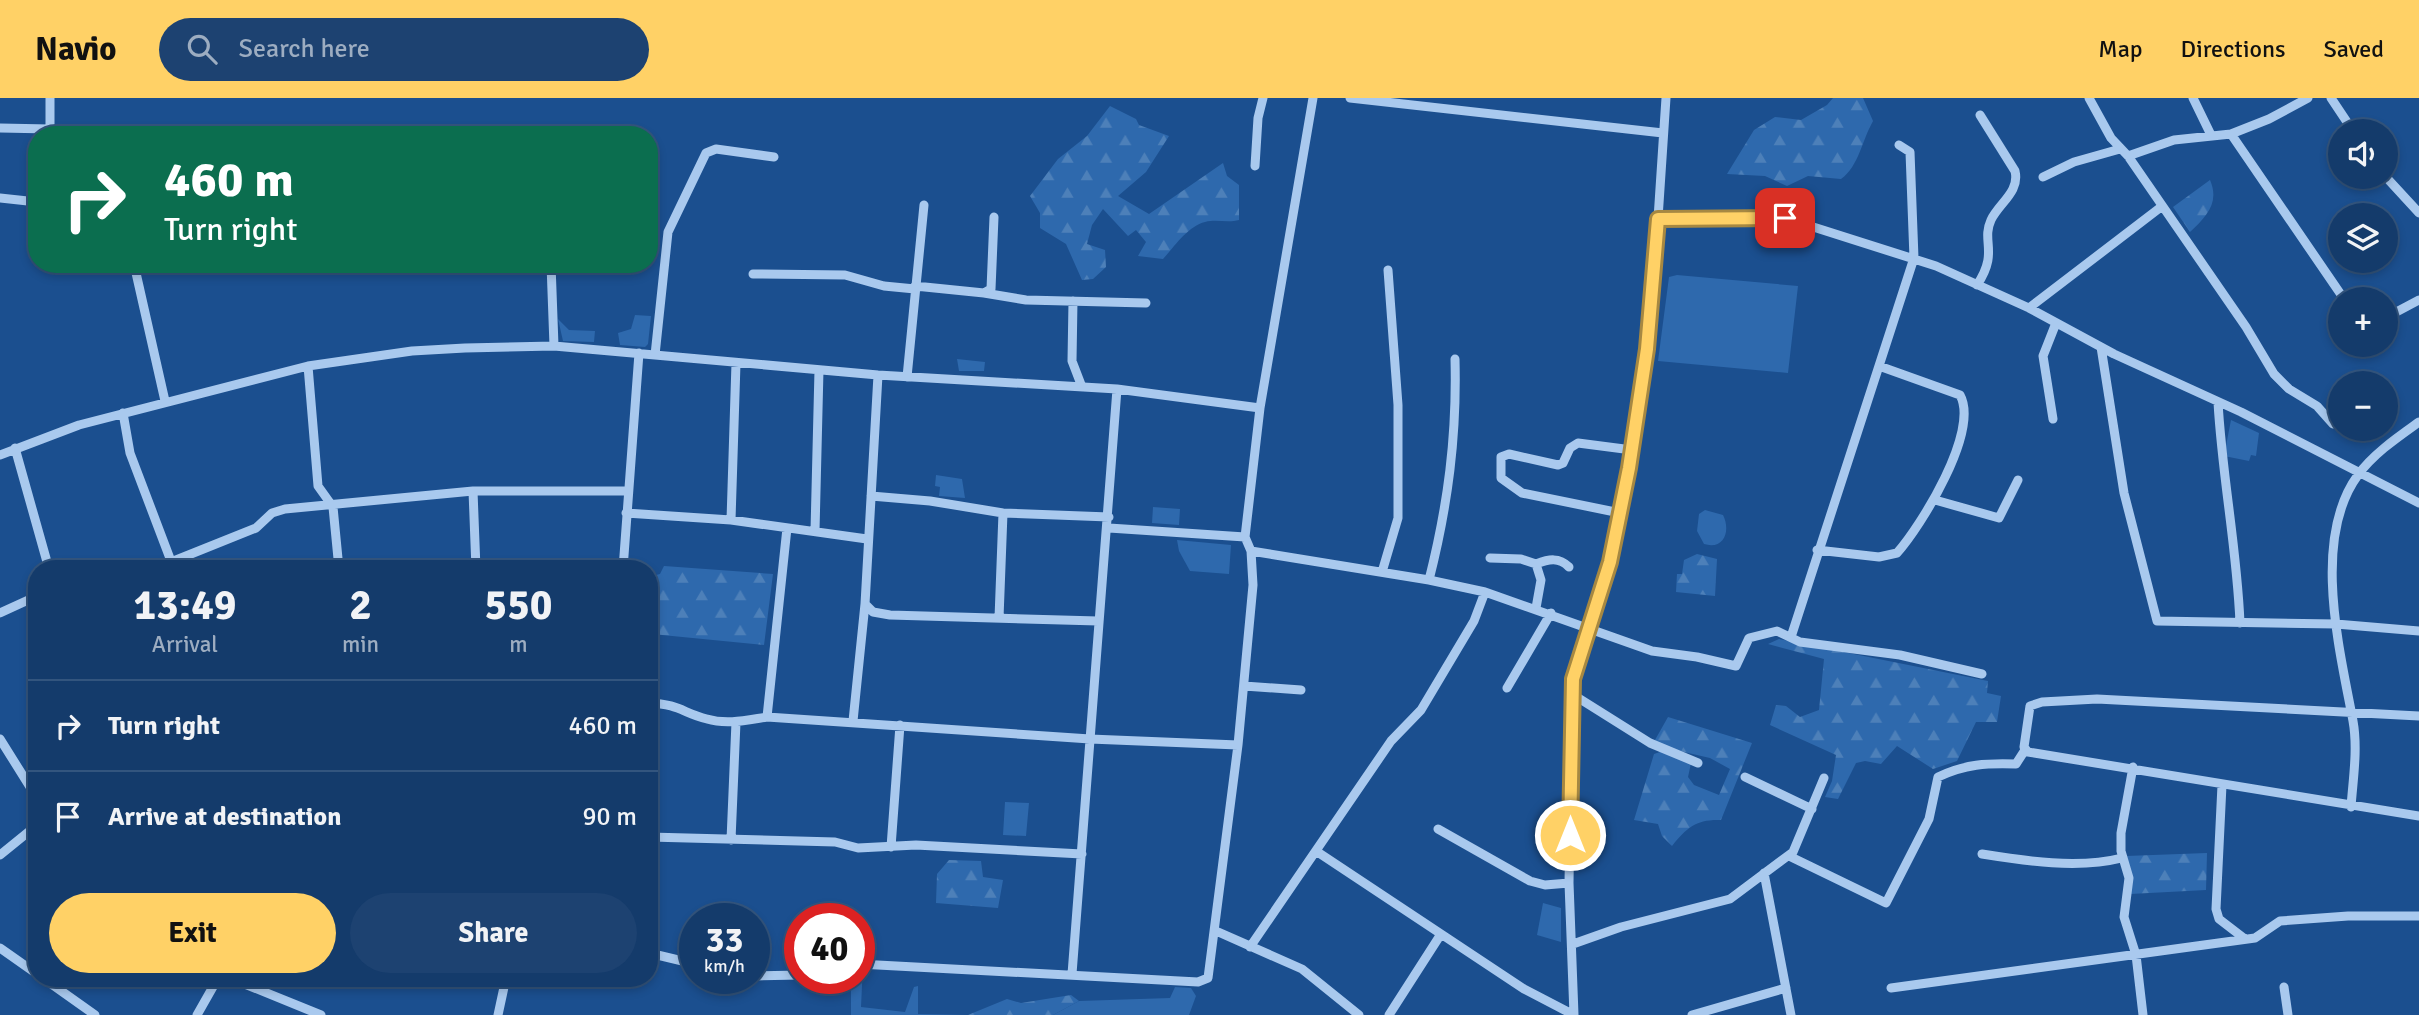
<!DOCTYPE html>
<html lang="en">
<head>
<meta charset="utf-8">
<style>
  body { margin:0; font-family:Signika,sans-serif; background:#1d4271; color:#f1f3f6; height:100vh; display:flex; flex-direction:column; font-size:26px; white-space:nowrap }
  * { box-sizing:border-box; margin:0 }
  p { font-size:23px; color:#9dadc1 }
  .icon { flex:none; width:38px; height:38px; fill:none; stroke:currentColor; stroke-width:2; stroke-linecap:round; stroke-linejoin:round }
  .map { position:relative; flex:1; overflow:hidden }
  .details { position:absolute; left:28px; top:462px; width:630px; height:427px; display:flex; flex-direction:column; background:#143b6b; border-radius:28px; box-shadow:0 4px 10px #0003,0 0 0 2px #33557e }
  .details>* { flex:none }
  .top-card { position:absolute; left:28px; top:28px; width:630px; height:147px; border-radius:28px; box-shadow:0 4px 10px #0003,0 0 0 2px #33557e; background:#0b6e4f; color:#fff; overflow:hidden }
  .controls { position:absolute; left:2328px; top:21px; display:grid; gap:14px }
  .controls a { display:grid; place-items:center; width:70px; height:70px; border-radius:50%; background:#143b6b; box-shadow:0 4px 10px #0003,0 0 0 2px #33557e; font-size:35px }
  .speed { position:absolute; left:679px; top:805px; display:flex; gap:14px; font-size:35px; font-weight:700; text-align:center }
  .speed>* { display:grid; place-content:center; width:91px; height:91px; border-radius:50%; background:#143b6b; box-shadow:0 4px 10px #0003,0 0 0 2px #33557e; line-height:1 }
  .speed small { font-size:18px; font-weight:400 }
  .speed .limit { border:10px solid #d22; background:#fff; color:#111 }
  .pin { position:absolute; display:grid; place-items:center; width:60px; height:60px; color:#fff; margin:-30px; border-radius:14px; box-shadow:0 4px 10px #0006 }
  .me { position:absolute; width:77px; margin:-38px; rotate:0deg; stroke-linejoin:round; filter:drop-shadow(0 0 5px #0008) }
  .turn { display:flex; align-items:center; gap:24px; height:147px; padding:0 21px; font-size:32px }
  .turn .icon { width:91px; height:91px; stroke-width:2.5 }
  .turn b { display:block; font-size:49px; line-height:60px }
  .eta { display:flex; justify-content:space-evenly; align-items:center; height:119px; text-align:center }
  .eta b { font-size:42px; font-weight:700; line-height:49px }
  .primary-button { display:flex; gap:14px; margin-top:auto; padding:14px 21px }
  .primary-button a { flex:1; height:80px; border-radius:42px; background:#ffd166; color:#111; font-size:28px; font-weight:700; line-height:80px; text-align:center }
  .primary-button a+a { background:#1d4271; color:#f1f3f6 }
  ul { padding:0; list-style:none }
  li { display:flex; align-items:center; gap:21px; height:91px; padding:0 21px; border-top:2px solid #33557e }
  li div { flex:1 }
  li b { display:block; font-size:26px }
  li em { font-style:normal }
  header { display:flex; align-items:center; gap:42px; box-sizing:border-box; height:98px; padding:0 35px; background:#ffd166; color:#111 }
  header strong { font-size:33px }
  nav { display:flex; gap:38px; margin-inline-start:auto; font-size:24px }
  .search { width:490px; height:63px; background:#1d4271; display:flex; align-items:center; gap:18px; box-sizing:border-box; padding:0 24px; border-radius:38px; color:#9dadc1; font-size:26px }
  .map>svg:first-child { display:block }
</style>
</head>
<body>
<header>
<strong>Navio</strong>
<div class="search"><svg class="icon" aria-label="search" viewBox="0 0 24 24"><circle cx="10" cy="10" r="6"/><path d="M15 15l6 6"/></svg>Search here</div>
<nav><a>Map</a><a>Directions</a><a>Saved</a></nav>
</header>
<div class="map">
<svg width="2419" height="917" viewBox="0 0 2419 917">
  <defs>
    <pattern id="forest-firs" width="22" height="20" patternUnits="userSpaceOnUse" patternTransform="scale(1.75)"><rect width="22" height="20" fill="#2e69ad"/><path d="M5 1l3.5 6h-7zM16 11l3.5 6h-7z" fill="#4d80b9"/></pattern>
  </defs>
  <rect width="100%" height="100%" fill="#1b4f8f"/>
  <path fill="#2e69ad" d="M1677,177L1798,188L1788,275L1658,263L1669,179Z
    M635,217L651,218L648,246L645,249L620,247L618,235L631,231Z
    M558,221L569,232L595,233L594,244L563,243Z
    M957,261L985,264L984,273H959Z
    M2231,322L2259,335L2256,358L2251,357L2249,363L2224,358Z
    M936,377L962,381L965,400L939,398L940,389L935,388Z
    M1153,409L1180,411L1179,427L1152,425Z
    M1705,412L1723,417C1731,433 1724,452 1704,446L1697,433L1699,416Z
    M1177,442L1231,447L1229,476L1190,473L1179,453Z
    M1005,704L1029,705L1026,738L1003,737Z
    M1543,805L1561,810V844L1537,837Z
    M859,867H863L861,909L905,914L914,889L918,888V916L968,917H851V888L846,880H859Z
    M1175,889L1191,890L1196,898L1189,917H1053L1079,903L1170,900Z"/>
  <path fill="url(#forest-firs)" d="M1833,0H1863L1873,23C1862,42 1859,68 1841,81L1808,78L1787,88L1765,78L1727,76L1754,32L1775,19L1801,22L1827,7Z
    M1110,8L1136,21L1139,27L1169,38L1146,74L1118,98L1149,116L1223,65L1227,78L1239,87V122C1228,125 1216,121 1205,124C1188,128 1174,149 1163,161L1138,158L1146,144L1136,132L1128,138L1103,111L1092,127L1087,146L1105,152L1106,169L1093,181L1082,182L1066,146L1040,130V115L1030,98L1058,61L1087,38Z
    M2210,82C2220,105 2206,119 2190,134L2173,109Z
    M1697,456L1717,461L1715,498L1676,494L1677,476H1682L1684,462Z
    M664,468L773,476L764,547L652,536L649,539V479L660,476Z
    M1779,541L1988,583L1987,595L2001,598L1997,624H1976L1957,663L1933,671L1897,648L1881,666L1865,663L1856,665L1838,701L1825,699L1832,683L1836,657L1770,627L1776,607L1786,608L1800,619L1819,612L1824,561L1768,546Z
    M1668,619L1752,645L1721,722C1697,721 1687,729 1672,748L1662,738L1658,726L1634,722L1654,656L1663,653L1691,665L1688,679L1694,687L1719,697L1730,671L1710,660L1658,648L1655,642Z
    M2207,755L2206,792L2130,796L2126,758Z
    M949,762L981,763L983,779L1003,782L998,810L936,805L937,776Z
    M1071,897L1079,903L1053,917H968L1007,901L1021,905Z"/>
  <g fill="none" stroke-linecap="round" stroke-linejoin="round">
    <path stroke="#a9c9ee" stroke-width="9" d="M50,0V37
      M1350,0L1663,35
      M2089,0L2111,40L2128,58L2246,229L2274,276L2289,291L2317,308L2333,326
      M2193,0L2211,37
      M2331,0L2353,33
      M0,30L50,31
      M2231,36L2344,201
      M2128,58L2174,42L2231,36L2269,21L2308,0
      M1255,68L1258,20L1263,0
      M2385,78L2419,115
      M2043,79L2074,64L2120,51
      M0,100L37,104
      M1658,121L1785,120L1936,168L2029,210L2114,256L2241,314L2419,405
      M85,166H93
      M134,166L165,303
      M538,166L551,173
      M551,166L554,248
      M753,176L845,177L884,188L915,191
      M1977,187C1999,154 1981,144 1991,122C1999,105 2020,94 2015,73L1980,17
      M915,188L984,195L991,191L994,119
      M984,195L1026,202L1146,205
      M1073,203L1072,263L1082,289
      M2029,210L2161,109
      M2385,220L2419,202
      M2101,249L2124,395L2157,523L2336,526L2419,533
      M655,257L668,134L706,55L716,51L774,59
      M308,268L318,388L333,409L339,471
      M907,279L924,107
      M2218,304C2222,378 2237,450 2240,525
      M123,315L130,355L174,471
      M2053,321L2043,258L2056,225
      M15,350L49,471
      M0,357L79,327L308,268L412,253L465,250L554,248L878,277L1117,291L1260,310L1313,0
      M473,393L476,471
      M871,398L930,403L1003,415L1109,419
      M1935,402L1999,420L2018,382
      M626,415L731,422L867,441
      M1620,415L1522,395L1501,380V359L1509,356L1558,367L1563,365L1570,350L1578,345L1632,352
      M731,422L736,265
      M1109,430L1245,439
      M815,433L819,272
      M1817,452L1879,459L1897,455C1921,428 1980,333 1960,297L1879,268
      M1251,453L1429,482L1485,494L1652,553L1697,559L1736,568L1749,540L1777,533L1800,544L1900,557L1982,576
      M1490,460L1521,461L1536,466L1541,482L1536,510
      M171,464L256,430L272,415L285,411L473,393H628
      M1536,466C1549,461 1559,459 1569,469
      M623,471L639,255
      M1382,474L1398,420V307L1388,172
      M1429,482C1448,407 1457,338 1455,261
      M865,506L873,514L890,517L1098,523
      M0,515L37,498
      M999,520L1003,415
      M1791,539L1914,160L1910,54L1899,47
      M1244,588L1301,592
      M1507,590L1551,515
      M1572,596L1650,645L1698,665
      M649,605C679,606 683,615 707,621C727,627 747,622 767,619L1090,641L1238,647
      M2419,618L2097,601L2042,604L2030,608L2024,649L2028,654L2419,718
      M767,619L787,430
      M853,623L865,506L878,277
      M0,641L37,700
      M2133,669L2121,735V753L2129,780L2124,819L2136,857L2143,917
      M1745,679L1812,711
      M2222,687L2216,811L2219,821L2245,841
      M2351,709C2353,681 2358,651 2353,623C2340,553 2311,441 2358,377C2373,356 2398,339 2419,324
      M1438,731L1530,783L1545,787L1569,785
      M649,739L835,744L858,750L916,747L1082,756
      M731,742L736,624
      M891,749L900,627
      M1316,753L1524,891L1574,917L1569,785L1572,596L1576,567L1610,463L1638,317L1653,196L1666,0
      M1982,756C2026,763 2078,771 2122,760
      M0,757L37,727
      M1789,758L1886,805L1929,721L1938,679C1965,666 1987,665 2016,666L2025,652
      M1764,775L1791,917
      M1216,833L1302,871L1359,917
      M1573,846L1621,829L1730,801L1793,754L1824,680
      M1250,849L1391,643L1421,612L1474,523L1485,494
      M0,850L37,876
      M649,855L695,866
      M859,866L1198,884L1208,880L1238,647L1253,487L1251,453L1245,439L1260,310
      M1072,876L1117,291
      M754,878L800,877
      M43,880L95,917
      M230,880L321,917
      M2284,889L2288,917
      M1891,890L2255,840L2280,823L2348,818H2419
      M197,917L218,880
      M498,917L506,880
      M1389,917L1441,836
      M1692,917L1786,890"/>
  </g>
  <g fill="none" stroke-linecap="round" stroke-linejoin="round">
    <defs>
      <path id="route" d="M1570,737L1573,581L1610,464L1629,370L1647,251L1658,121L1785,120"/>
    </defs>
    <use href="#route" stroke="#a68842" stroke-width="18"/>
    <use href="#route" stroke="#ffd166" stroke-width="12"/>
  </g>
</svg>
<div class="controls">
<a><svg class="icon" aria-label="sound" viewBox="0 0 24 24"><path d="M4 9h4l5-4v14l-5-4H4zM17 9q2 3 0 6"/></svg></a>
<a><svg class="icon" aria-label="layers" viewBox="0 0 24 24"><path d="M12 4l9 5-9 5-9-5zM3 14l9 5 9-5"/></svg></a>
<a>+</a>
<a>−</a>
</div>
<div class="speed"><div>33<small>km/h</small></div><div class="limit">40</div></div>
<div class="pin" style="left:1785px;top:120px;background:#d93025"><svg class="icon" aria-label="arrive" viewBox="0 0 24 24"><path d="M6 21V4h12l-3 4 3 4H6"/></svg></div>
<svg class="me" style="left:1570px;top:737px" viewBox="-20 -20 40 40"><circle r="17" fill="#ffd166" stroke="#fff" stroke-width="3"/><path d="M0-11L8 9 0 5-8 9z" fill="#fff"/></svg>
<div class="top-card">
<div class="turn"><svg class="icon" aria-label="right" viewBox="0 0 24 24"><path d="M7 20v-9h11M14 6l5 5-5 5"/></svg><div><b>460 m</b>Turn right</div></div>
</div>
<section class="details">
<div class="eta">
<div><b>13:49</b><p>Arrival</p></div>
<div><b>2</b><p>min</p></div>
<div><b>550</b><p>m</p></div>
</div>
<ul>
<li><svg class="icon" aria-label="right" viewBox="0 0 24 24"><path d="M7 20v-9h11M14 6l5 5-5 5"/></svg><div><b>Turn right</b></div><em>460 m</em></li>
<li><svg class="icon" aria-label="arrive" viewBox="0 0 24 24"><path d="M6 21V4h12l-3 4 3 4H6"/></svg><div><b>Arrive at destination</b></div><em>90 m</em></li>
</ul>
<div class="primary-button"><a>Exit</a><a>Share</a></div>
</section>
</div>
</body>
</html>
